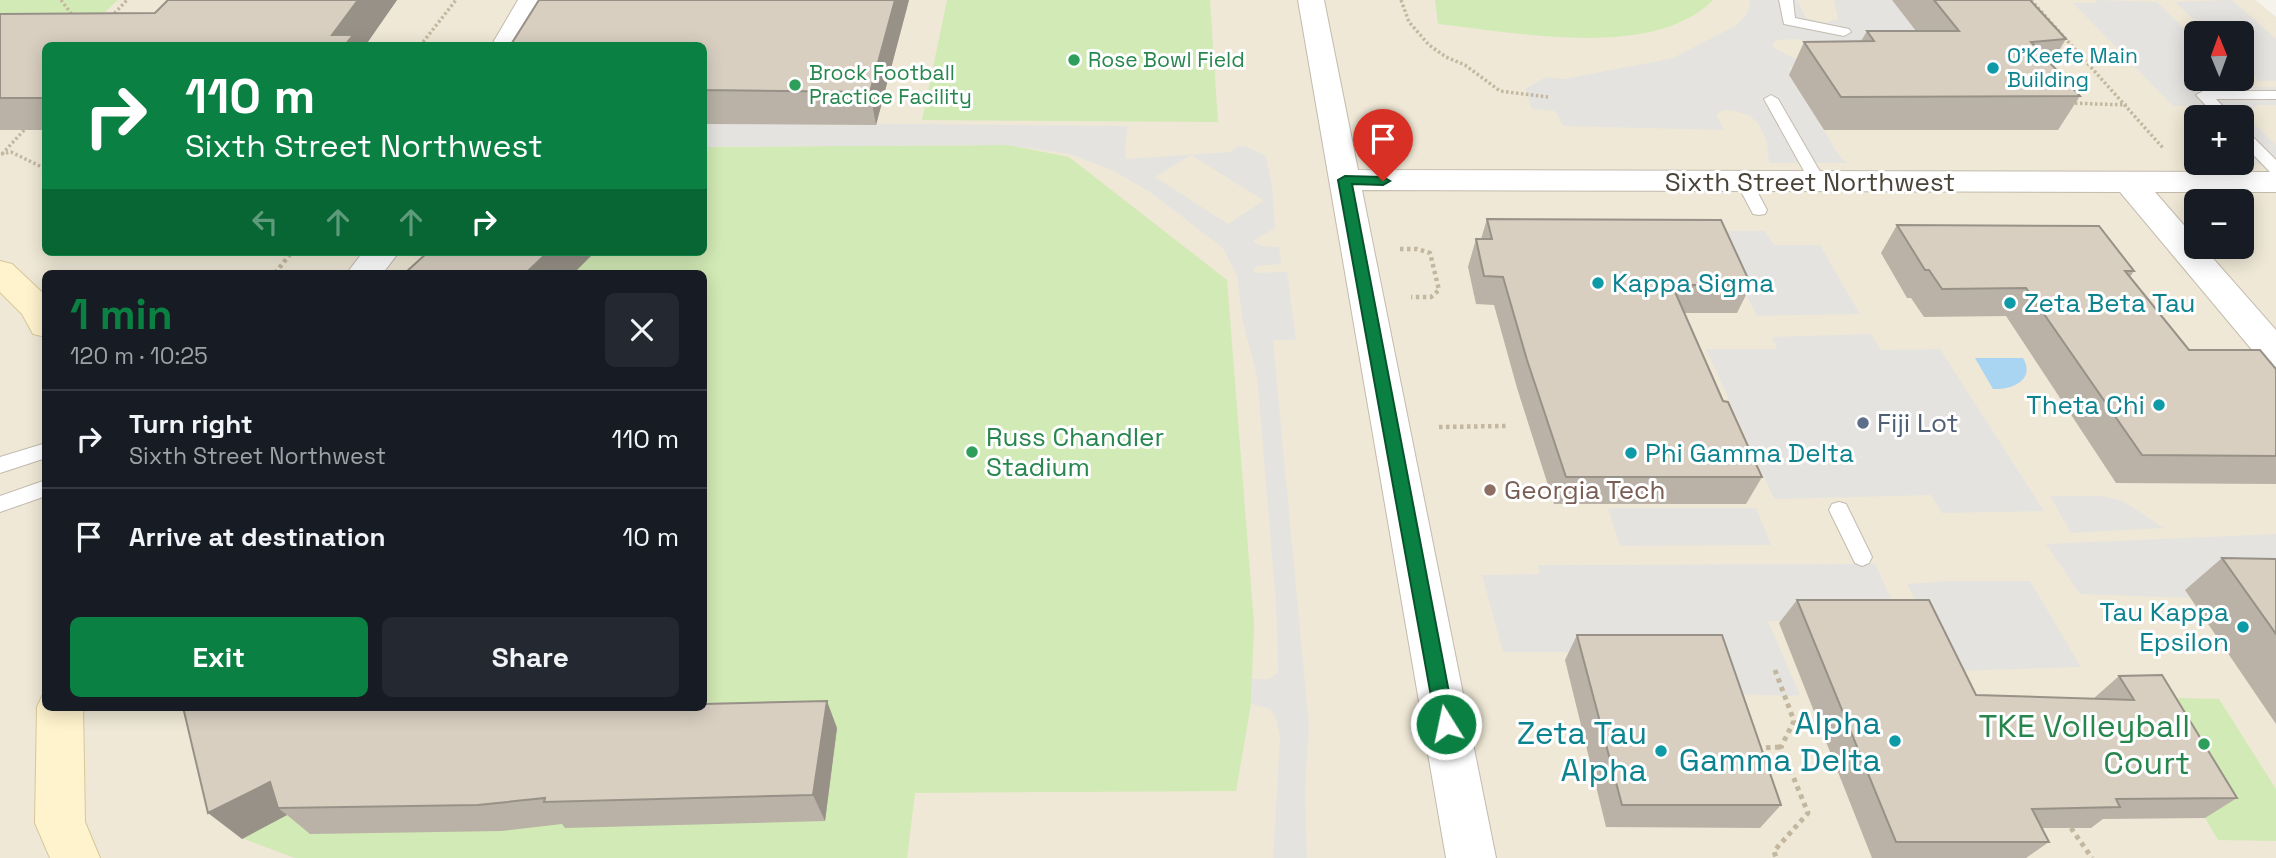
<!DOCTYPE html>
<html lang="en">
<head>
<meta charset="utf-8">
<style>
  body { margin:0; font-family:"Space Grotesk",sans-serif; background:#242831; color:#f1f3f6; height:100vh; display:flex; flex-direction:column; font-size:26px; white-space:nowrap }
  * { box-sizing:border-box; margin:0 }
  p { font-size:23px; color:#9ea1a6 }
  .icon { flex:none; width:38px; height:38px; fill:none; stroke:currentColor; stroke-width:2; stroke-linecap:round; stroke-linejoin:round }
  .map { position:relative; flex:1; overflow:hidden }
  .side { position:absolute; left:42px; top:270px; width:665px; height:441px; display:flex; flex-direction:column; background:#171b24; border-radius:10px; box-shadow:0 4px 18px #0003 }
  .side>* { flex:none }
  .guide { position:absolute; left:42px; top:42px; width:665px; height:214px; border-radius:10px; box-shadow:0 4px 18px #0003; background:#0b8043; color:#fff; overflow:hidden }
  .needle { width:46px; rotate:359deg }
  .fabs { position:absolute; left:2184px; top:21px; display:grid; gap:14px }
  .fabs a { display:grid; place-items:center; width:70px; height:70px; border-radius:10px; background:#171b24; box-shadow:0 4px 18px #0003; font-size:35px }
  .pin { position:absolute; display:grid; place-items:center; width:60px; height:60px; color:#fff; margin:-72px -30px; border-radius:50% 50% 50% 0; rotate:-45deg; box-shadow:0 0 7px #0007 }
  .pin .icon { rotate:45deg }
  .me { position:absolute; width:77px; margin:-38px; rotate:350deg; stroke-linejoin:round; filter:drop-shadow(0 0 5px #0008) }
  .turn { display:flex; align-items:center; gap:24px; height:147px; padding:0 28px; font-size:32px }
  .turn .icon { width:91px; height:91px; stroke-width:2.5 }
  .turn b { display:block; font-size:49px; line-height:60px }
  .lanes { display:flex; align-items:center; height:66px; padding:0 28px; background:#0003; justify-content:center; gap:35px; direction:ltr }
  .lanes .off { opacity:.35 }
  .round { display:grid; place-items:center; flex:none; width:74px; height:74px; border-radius:10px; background:#242831 }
  .head { display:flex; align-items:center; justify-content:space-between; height:119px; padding:0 28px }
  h1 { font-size:42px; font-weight:800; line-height:52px; color:#0b8043 }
  .primary-button { display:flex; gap:14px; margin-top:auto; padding:14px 28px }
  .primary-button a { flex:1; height:80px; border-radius:10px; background:#0b8043; color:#fff; font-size:28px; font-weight:800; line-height:80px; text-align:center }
  .primary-button a+a { background:#242831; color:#f1f3f6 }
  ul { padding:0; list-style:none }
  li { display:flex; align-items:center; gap:21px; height:98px; padding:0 28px; border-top:2px solid #363941 }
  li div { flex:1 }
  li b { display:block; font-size:26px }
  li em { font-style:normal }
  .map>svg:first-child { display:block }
</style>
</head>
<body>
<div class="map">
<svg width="2276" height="858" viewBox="0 0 2276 858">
  <rect width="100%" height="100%" fill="#f6f3ec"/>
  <path fill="#efe8d6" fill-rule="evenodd" d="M0,0H2256L2276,17V858H0ZM2196,33H2242V79H2196ZM46,46H704V252H46ZM2196,117H2242V163H2196ZM2196,201H2242V247H2196ZM46,273H704V707H46Z"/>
  <path fill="#d2eab5" d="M0,0H118L84,31L0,32Z
    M947,0H1210L1218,122L922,120Z
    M1435,0H1713C1653,61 1514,32 1438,24Z
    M1008,145L1069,157L1227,280L1254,624L1251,704L1236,791L915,793L907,858H295L239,837L207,707H704V273H449L475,252H704V147Z
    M2134,697L2219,699L2276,789V841L2218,840Z"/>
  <path fill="#e5e3e0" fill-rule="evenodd" d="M1749,0H1797L1806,18L1825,23L1838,19L1834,0H1892L1950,74L1796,39L1777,40L1773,44L1774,48L1795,59L1800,67H1789L1792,74L1790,75L1838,154L1847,163H1769L1767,142L1758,123L1750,116L1735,111L1724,110L1716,114L1724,130L1563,126L1555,111L1532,109L1525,89L1546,77L1565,79L1673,58L1737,25L1746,15L1750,6Z
    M2096,0L2157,2L2196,40V79L2239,81L2212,82L2220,87H2276V105H2258L2247,113L2249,119L2276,145V164H2227L2242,163V117H2209L2194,106H2173L2073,3H2097Z
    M2232,0L2276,39V81H2259L2242,65V33H2208L2175,2Z
    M704,122L1127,126L1125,159L1230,152L1238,146H1245L1266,156L1272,186L1275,228L1253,241L1262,246L1279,247L1281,264L1257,266L1253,269L1254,273L1287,272L1296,340H1273L1309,727L1305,790L1307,858H1273L1280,737L1276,718L1270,709L1251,704L1252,679H1269L1278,673L1276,604L1257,376L1243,323L1237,275L1223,248L1150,192L1110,169L1069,154L1008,145L704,147ZM1191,155L1263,200V201L1228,224L1155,177Z
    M1714,231H1765L1774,245H1820L1860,314L1757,316Z
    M1871,334L1881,350L1940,349L2044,511L1942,513L1931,495L1774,499L1706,349H1777L1772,337Z
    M2050,496H2101L2123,501L2164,528L2071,533Z
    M1608,508H1756L1771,545L1620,546Z
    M2276,534V590L2186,591L2190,598L2080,594L2046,544Z
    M1875,564L1901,620L1768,621L1800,695L1791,696L1733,694L1574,652H1503L1482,575L1540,574L1538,565Z
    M1948,581H2030L2081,667L1951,671L1907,584Z"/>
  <path fill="#a9d4f2" d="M1975,358H2023C2036,380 2011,390 1993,389Z"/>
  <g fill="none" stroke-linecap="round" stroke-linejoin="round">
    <defs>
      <path id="lane" d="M1779,0H1793L1795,18L1849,29L1851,32L1844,36L1784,24Z
        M2203,91H2276V99H2216L2233,117H2217L2196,95Z
        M1771,95L1778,99L1826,182L1824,186L1818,187L1810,182L1764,99Z
        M2242,129L2247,131L2276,160V174L2270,172L2242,143Z
        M1744,177L1750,178L1767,210L1765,214L1759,215L1753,214L1736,182Z
        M46,443V458L0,473V457Z
        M46,480V496L0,512V496Z
        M1839,502L1846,504L1849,510L1872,557L1869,563L1862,566L1855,563L1852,557L1829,510L1832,504Z"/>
      <path id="street" d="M518,0H544L519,46H491Z
        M1298,0H1324L1358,170L2276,172V192H2155L2196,239V247H2203L2276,330V367L2263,363L2120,192L1362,190L1496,858H1446Z
        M363,252H399L383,273H347Z"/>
      <path id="secondary" d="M0,261L12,264L46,296V337L33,334L22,314L0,292Z
        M44,692L46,707H83L85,822L100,858H50L35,823L37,707Z"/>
    </defs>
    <use href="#lane" stroke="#c2bbae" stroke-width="2"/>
    <use href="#street" stroke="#c2bbae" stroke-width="2"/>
    <use href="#secondary" stroke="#d6c79b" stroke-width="2"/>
    <path stroke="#c4b79f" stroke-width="3.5" stroke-dasharray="2.5 2.5" stroke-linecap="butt" d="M61,0L73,16
      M1401,0L1409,22L1429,45L1446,57L1465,65L1500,91L1548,97
      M2031,0L2163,148
      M111,17L127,0
      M420,46L456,0
      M2070,103L2127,105
      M1,154L11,152L46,169
      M2,154L28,126"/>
    <path stroke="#c4b79f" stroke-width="4.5" stroke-dasharray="3.5 3.5" stroke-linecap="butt" d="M1400,249H1417L1430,253L1439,290L1431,297H1411
      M275,273L292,252
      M1439,427L1506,426"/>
    <path stroke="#c4b79f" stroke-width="5" stroke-dasharray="4.5 4.5" stroke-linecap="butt" d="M1775,670L1794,721L1781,747L1808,813L1774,851L1776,858
      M1757,748L1781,747
      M2071,828L2092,858"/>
    <use href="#lane" fill="#fff" fill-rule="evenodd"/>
    <use href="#street" fill="#fff" fill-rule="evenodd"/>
    <use href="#secondary" fill="#fff3cd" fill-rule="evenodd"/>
  </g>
  <path fill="#bab2a6" d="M397,0L365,46H46V130H0V14L155,13Z
    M909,0L876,125L704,124V46Z
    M1892,0H2030L2066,39L2051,64L2080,96L2058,130H1824L1789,75L1804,42L1861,41L1867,31H1916Z
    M1487,219L1751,285L1737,313H1684L1723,401L1762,477L1746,504H1554L1517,388L1494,305L1476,304L1468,267L1476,239H1481Z
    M1897,225L2134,271L2130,277L2189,350L2276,369V484L2116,483L2006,316L1924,317L1911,298H1907L1881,253Z
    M2222,558L2276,559V724L2185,590Z
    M1797,600L1976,695L2093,699L2119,676L2237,798L2205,818L2103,819L2091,828H2042L2049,842L2026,858H1872L1779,623Z
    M1577,635L1781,805L1760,828L1606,827L1565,660Z
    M183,707L837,728L825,821L565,828L562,824L502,831L310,834L287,815L242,839Z"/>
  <path fill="#979187" d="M358,0H397L365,46H338L332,35Z
    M895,0H909L876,125L870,92Z
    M548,252H595L574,273H530L529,270Z
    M827,701L837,728L825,821L813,795Z
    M270,782L278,808L287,815L242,839L208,813Z"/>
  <path fill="#d8cfc1" stroke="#979187" stroke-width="2" d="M168,0H358L332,35H353L345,45L350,46H46V98H0V14L155,13Z
    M539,0H895L870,92L704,90V46H510Z
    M1934,0H2030L2066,39L2031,42L2080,96L1841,97L1804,42L1874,41L1867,31H1959Z
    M1487,219L1721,220L1751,285H1672L1723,401L1728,402L1762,477H1566L1527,360L1503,277L1484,276L1476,239H1492Z
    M1897,225L2099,226L2134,271H2125L2189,350H2260L2276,369V456L2142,455L2026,288L1942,289L1929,270H1925Z
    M428,252H548L529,270L538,273H405Z
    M2222,558L2276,559V634Z
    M1797,600H1929L1976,695L2134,700L2119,676L2162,675L2237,798L2116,799L2120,807L2032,809L2049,842H1896Z
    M1577,635H1722L1781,805H1622Z
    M827,701L813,795L544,802L545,798L478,805L278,808L270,782L208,813L183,707H704V704Z"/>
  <path fill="#0b8043" stroke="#07532c" stroke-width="2" d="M1345,176L1383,177L1390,181L1383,185L1352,184L1455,724L1453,730L1446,732L1439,730L1436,724L1338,180Z"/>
  <g fill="#2e9e5b" stroke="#fff" stroke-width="2.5">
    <circle cx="1074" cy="60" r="7"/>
    <circle cx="795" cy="85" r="7"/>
    <circle cx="972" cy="452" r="7"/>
    <circle cx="2204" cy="744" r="7"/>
  </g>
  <g fill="#0f9aa8" stroke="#fff" stroke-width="2.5">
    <circle cx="1993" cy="68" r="7"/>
    <circle cx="1598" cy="283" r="7"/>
    <circle cx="2010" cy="303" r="7"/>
    <circle cx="2159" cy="405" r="7"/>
    <circle cx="1631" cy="453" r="7"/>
    <circle cx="2243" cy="627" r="7"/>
    <circle cx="1895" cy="741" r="7"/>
    <circle cx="1661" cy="751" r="7"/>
  </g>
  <circle fill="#5c6f8a" stroke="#fff" stroke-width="2.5" cx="1863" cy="423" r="7"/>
  <circle fill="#8d6e63" stroke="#fff" stroke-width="2.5" cx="1490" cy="490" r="7"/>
  <g text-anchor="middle" stroke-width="6" stroke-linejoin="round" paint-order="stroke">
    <g font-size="21" fill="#0d838f" stroke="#fff" text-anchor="start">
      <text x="2007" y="63">O'Keefe Main<tspan x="2007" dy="24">Building</tspan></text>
    </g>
    <g font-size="21" fill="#27864d" stroke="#fff" text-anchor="start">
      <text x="1088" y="67">Rose Bowl Field</text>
      <text x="809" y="80">Brock Football<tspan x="809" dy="24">Practice Facility</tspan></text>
    </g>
    <g font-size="26" fill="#4b4439" stroke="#fff">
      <text x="1810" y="191">Sixth Street Northwest</text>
    </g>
    <g font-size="26" fill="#0d838f" stroke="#fff" text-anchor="start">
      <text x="1612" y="292">Kappa Sigma</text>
      <text x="2024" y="312">Zeta Beta Tau</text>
      <text x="2145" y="414" text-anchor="end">Theta Chi</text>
      <text x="1645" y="462">Phi Gamma Delta</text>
      <text x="2229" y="621" text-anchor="end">Tau Kappa<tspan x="2229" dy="30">Epsilon</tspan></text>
    </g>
    <g font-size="26" fill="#4e5e75" stroke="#fff" text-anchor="start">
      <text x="1877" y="432">Fiji Lot</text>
    </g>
    <g font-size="26" fill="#27864d" stroke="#fff" text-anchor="start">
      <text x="986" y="446">Russ Chandler<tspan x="986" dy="30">Stadium</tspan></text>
    </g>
    <g font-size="26" fill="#785e54" stroke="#fff" text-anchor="start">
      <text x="1504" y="499">Georgia Tech</text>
    </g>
    <g font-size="32" fill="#0d838f" stroke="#fff" text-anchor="end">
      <text x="1881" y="734">Alpha<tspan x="1881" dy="37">Gamma Delta</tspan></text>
      <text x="1647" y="744">Zeta Tau<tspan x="1647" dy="37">Alpha</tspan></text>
    </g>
    <g font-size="32" fill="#27864d" stroke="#fff" text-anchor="end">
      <text x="2190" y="737">TKE Volleyball<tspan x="2190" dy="37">Court</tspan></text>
    </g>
  </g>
</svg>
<div class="fabs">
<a><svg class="needle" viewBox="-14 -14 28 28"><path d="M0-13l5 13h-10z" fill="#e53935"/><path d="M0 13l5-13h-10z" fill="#9ea1a6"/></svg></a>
<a>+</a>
<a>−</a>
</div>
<div class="pin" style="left:1383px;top:181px;background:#d93025"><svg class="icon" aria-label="arrive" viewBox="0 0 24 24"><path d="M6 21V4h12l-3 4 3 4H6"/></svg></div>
<svg class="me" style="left:1446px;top:724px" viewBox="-20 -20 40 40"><circle r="17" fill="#0b8043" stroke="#fff" stroke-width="3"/><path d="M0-11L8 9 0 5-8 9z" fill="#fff"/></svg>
<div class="guide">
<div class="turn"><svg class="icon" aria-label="right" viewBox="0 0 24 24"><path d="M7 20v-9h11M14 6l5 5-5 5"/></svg><div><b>110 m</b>Sixth Street Northwest</div></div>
<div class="lanes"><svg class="icon off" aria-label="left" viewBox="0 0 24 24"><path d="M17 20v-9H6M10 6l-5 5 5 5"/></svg><svg class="icon off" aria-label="ahead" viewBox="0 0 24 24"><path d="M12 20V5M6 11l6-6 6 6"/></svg><svg class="icon off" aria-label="ahead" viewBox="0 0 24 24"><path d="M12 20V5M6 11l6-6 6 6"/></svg><svg class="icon" aria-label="right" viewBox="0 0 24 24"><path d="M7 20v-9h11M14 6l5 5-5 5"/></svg></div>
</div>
<section class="side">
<div class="head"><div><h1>1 min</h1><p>120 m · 10:25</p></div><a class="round"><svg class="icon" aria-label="close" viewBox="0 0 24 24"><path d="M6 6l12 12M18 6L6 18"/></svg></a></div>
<ul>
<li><svg class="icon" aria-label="right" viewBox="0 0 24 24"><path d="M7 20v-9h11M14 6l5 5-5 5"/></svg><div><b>Turn right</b><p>Sixth Street Northwest</p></div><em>110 m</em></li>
<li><svg class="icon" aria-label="arrive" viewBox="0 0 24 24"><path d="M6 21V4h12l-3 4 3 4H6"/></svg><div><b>Arrive at destination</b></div><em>10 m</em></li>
</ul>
<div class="primary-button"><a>Exit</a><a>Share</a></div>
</section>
</div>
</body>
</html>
